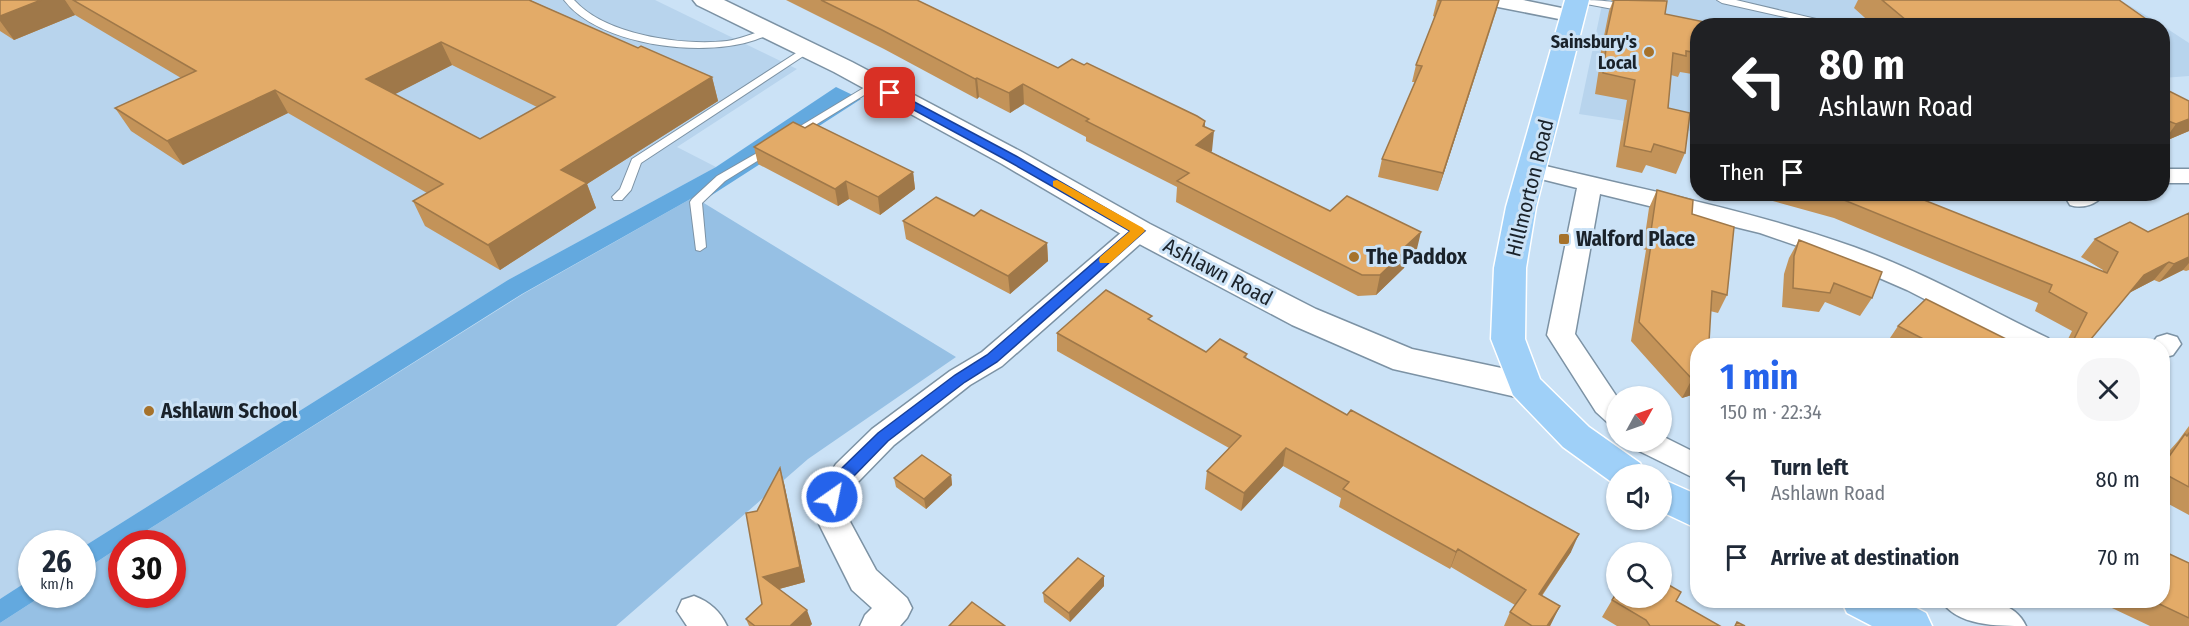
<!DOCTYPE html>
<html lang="en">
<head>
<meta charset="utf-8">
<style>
  body { margin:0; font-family:"Fira Sans Condensed",sans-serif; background:#f6f6f7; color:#1f2937; height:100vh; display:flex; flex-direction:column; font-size:22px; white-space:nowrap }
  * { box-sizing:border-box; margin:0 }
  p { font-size:20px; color:#747a83 }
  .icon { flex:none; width:33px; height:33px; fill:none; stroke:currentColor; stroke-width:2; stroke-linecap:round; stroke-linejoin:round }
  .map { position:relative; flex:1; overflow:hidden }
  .details { position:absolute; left:1690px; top:338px; width:480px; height:270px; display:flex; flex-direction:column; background:#fff; border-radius:24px; box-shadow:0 2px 4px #0004 }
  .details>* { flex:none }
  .hud { position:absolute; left:1690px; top:18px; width:480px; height:183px; border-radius:24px; box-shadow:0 2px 4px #0004; background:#202124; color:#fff; overflow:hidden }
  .needle { width:39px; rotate:50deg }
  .buttons { position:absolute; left:1606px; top:386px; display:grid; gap:12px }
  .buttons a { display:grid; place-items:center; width:66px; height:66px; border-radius:50%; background:#fff; box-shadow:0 2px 4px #0004; font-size:30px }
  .speed { position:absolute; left:18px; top:530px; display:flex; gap:12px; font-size:30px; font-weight:700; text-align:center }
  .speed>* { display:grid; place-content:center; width:78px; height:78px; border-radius:50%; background:#fff; box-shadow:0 2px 4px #0004; line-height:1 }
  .speed small { font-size:15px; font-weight:400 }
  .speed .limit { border:9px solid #d22; background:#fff; color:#111 }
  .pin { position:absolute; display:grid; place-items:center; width:51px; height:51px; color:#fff; margin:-26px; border-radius:12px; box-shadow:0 3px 9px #0006 }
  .me { position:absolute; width:66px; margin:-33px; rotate:33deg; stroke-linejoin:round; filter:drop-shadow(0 0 4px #0008) }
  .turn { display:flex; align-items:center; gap:21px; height:126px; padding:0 30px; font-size:27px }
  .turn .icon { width:78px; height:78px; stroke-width:2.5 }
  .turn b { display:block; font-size:42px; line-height:51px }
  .then { display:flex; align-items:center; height:57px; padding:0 30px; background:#0003; gap:12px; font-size:22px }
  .round { display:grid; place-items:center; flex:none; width:63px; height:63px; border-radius:24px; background:#f6f6f7 }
  .headline { display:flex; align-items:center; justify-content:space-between; height:102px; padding:0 30px }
  h1 { font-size:36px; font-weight:700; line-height:45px; color:#2563eb }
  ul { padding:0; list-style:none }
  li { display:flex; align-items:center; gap:18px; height:78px; padding:0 30px }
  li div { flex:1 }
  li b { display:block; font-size:22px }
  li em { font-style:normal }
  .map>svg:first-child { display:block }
</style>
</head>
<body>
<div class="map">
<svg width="2189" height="626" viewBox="0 0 2189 626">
  <rect width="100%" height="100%" fill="#cbe2f6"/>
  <path fill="#b8d4ed" d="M0,0H655L797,69L677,147L716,167L508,280L83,547L82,543H32L31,579L0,599Z
    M1603,0H2120L2162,25L1698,26V132L1579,114Z
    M2163,26L2189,43V76L2163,78Z"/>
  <path fill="#96c0e4" d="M694,197L956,357L808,459L616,626H0V623L45,594H82L83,571L121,546L122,594H172V543H127L523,294Z"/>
  <path fill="#63a9df" d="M836,87L861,99L701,202L694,197L522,294L127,543H122L121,546L83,571V547L508,280L716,167Z
    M31,579L32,594H45L0,623V599Z"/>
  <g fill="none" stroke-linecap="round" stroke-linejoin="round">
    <defs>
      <path id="service" d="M564,0H574C605,35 682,46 727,41C742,39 756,32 771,28L776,31C771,35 762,37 755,40C703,58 599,46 564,0Z
        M1576,0C1593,0 1620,0 1634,9L1629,12L1581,3Z
        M1717,0H1736L1846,26H1825L1722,3Z
        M807,46L812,49L811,51L641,163L631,190L622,200H614L612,197L620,189L632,159Z
        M875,81L879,82V86L794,138L790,139L784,136Z
        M771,145L775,146L777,148L775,150L725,181L702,203L706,247L700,251L696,250L690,202L692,199L717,176Z"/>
      <path id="minor" d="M1483,0H1523L1581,12L1584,16L1581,20L1574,22L1493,6L1486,4Z
        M1533,163C1640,189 1750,210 1854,247C1921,271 1984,307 2048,338L2052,345H2014L1907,290L1838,260L1760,233L1600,194L1575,334L1617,397V425L1607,422L1596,412L1547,335L1577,188L1525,175L1521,170L1525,165Z
        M2163,169H2189V183H2163Z
        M2073,194H2104C2097,205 2082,209 2070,205L2067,200Z
        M1139,223L1148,225L1152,231L1148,237L1002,366L970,385L894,445L858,482L848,498V518L876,570L907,598L912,608L907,618L900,626H860L865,615L872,608L852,590L816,518V497L836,464L872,429L950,371L982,352L1130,225Z
        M2167,334L2177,337L2181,344L2173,355L2163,358V345H2151L2157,337Z
        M1662,436L1698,454V480L1635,449L1631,441H1662Z
        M694,596C710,602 720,611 727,626H687L677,611L682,600Z
        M1941,600C1970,600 2012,595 2026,626C1997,626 1956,626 1941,600Z"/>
      <path id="secondary" d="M693,0H724L852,62L1022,152L1150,224L1316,309L1412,349L1525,373L1537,377L1543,386L1537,395L1525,399L1393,369L1292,325L1128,238L1002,164L834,72L697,5Z"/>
      <path id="trunk" d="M1565,0H1589L1536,207L1526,268L1525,339L1540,379L1589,427L1640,463L1646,474H1617V486L1563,447L1513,395L1491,339L1494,268L1506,207Z
        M1662,479L1698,495V529L1662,512Z
        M1841,600H1901L1926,613L1932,626H1872L1847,613Z"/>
    </defs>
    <use href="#service" stroke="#7c92a4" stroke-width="2"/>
    <use href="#minor" stroke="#7c92a4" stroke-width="3"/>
    <use href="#secondary" stroke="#7c92a4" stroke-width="3"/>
    <use href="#trunk" stroke="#fff" stroke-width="3"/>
    <use href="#service" fill="#fff" fill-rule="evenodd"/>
    <use href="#minor" fill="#fff" fill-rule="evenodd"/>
    <use href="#secondary" fill="#fff" fill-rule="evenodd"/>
    <use href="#trunk" fill="#9fd0f8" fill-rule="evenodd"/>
  </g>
  <path fill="#c39359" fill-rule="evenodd" d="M0,0H531L532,1L638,48L712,77L718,101L587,184L596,208L500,270L425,226L413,201L427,193L288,113L183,165L131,131L115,108L181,78L75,15L14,40L0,31ZM452,65L537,107L480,139L394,94Z
    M786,0H917L1058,68L1084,65L1205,121V127L1212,151L1211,152L1330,211L1416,253L1406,262L1404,268L1376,295L1358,296L1176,202L1177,187L1086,141V137L1024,104L1010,113L979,97L977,99L884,49Z
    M1437,0L1497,9L1438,191L1378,177L1382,159L1415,82H1412L1416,65L1435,17L1433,16Z
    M1612,0H1665V14L1698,26V75L1680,72L1678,77L1671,75L1668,108L1685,153L1676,174L1646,165L1642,173L1616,167L1627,100L1595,94L1600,62L1599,61L1609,11L1613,1H1611Z
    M1858,0H2119L2156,26H1874L1854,8Z
    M2163,88L2189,101V131L2163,142Z
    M805,128L913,172L915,189L880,215L849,199L838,206L758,164L754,147Z
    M1657,190L1692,214L1727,295L1718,313L1710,311L1709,342L1698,393L1682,398L1631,341L1646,250L1643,249L1649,208Z
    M1756,194H1909L2103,272V270L2081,257L2095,239L2148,232L2189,213V270L2186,271L2183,270L2159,282L2154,280L2129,293L2086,345H2065L2072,331L2035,311L2038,303L1834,218L1755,196Z
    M974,216L1047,243L1048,261L1010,294L906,239L903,221Z
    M1799,240L1872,298L1860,316L1825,302L1819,312L1782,307L1784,274L1789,258Z
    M1151,321L1206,352L1247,354L1246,358L1571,552L1542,596L1560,606L1550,626H1504L1510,612L1515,605L1451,567L1450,569L1339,507L1341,498L1283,466L1241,511L1205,489L1207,471L1229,448L1057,351V333Z
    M1898,326L2018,345L1886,344Z
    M2189,426V515L2163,501V458L2178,441Z
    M951,475L952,485L926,509L896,487L894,478Z
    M784,483L805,582L779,589L812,624L810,626H749L746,619L762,604L757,511Z
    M2189,563V626H2150L2095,600H2163Z
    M1104,576V586L1070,622L1044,602L1043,593Z
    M1612,600L1676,601L1720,626H1617L1602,617Z"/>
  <path fill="#9f7849" d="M41,0H65L75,15L14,40L0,21V16Z
    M1500,0L1497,9L1438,191L1443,173Z
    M441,42L452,65L378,103L366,79Z
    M712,77L718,101L587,184L596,208L500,270L488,245L561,170Z
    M977,78L979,97L977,99L975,79Z
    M1023,84L1024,104L1010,113L1009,93Z
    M275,90L288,113L183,165L167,141Z
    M2189,119V131L2163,142L2176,124Z
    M1205,121L1204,139L1214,131L1212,151L1194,165L1196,145Z
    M913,172L915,189L880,215L878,197Z
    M846,181L849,199L838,206L835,189Z
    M1421,232L1416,253L1406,262L1404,268L1376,295L1380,275L1406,246Z
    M1047,243L1048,261L1010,294L1008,276Z
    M2189,257V263L2183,270L2159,282L2174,264Z
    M2169,262L2154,280L2129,293L2144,275Z
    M1698,378V393L1682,398L1692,379Z
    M1286,448L1283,466L1241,511L1244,493Z
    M780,468L784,483L805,582L768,592L763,577Z
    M951,475L952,485L926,509L924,499Z
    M1579,534L1571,552L1531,611L1539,594Z
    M1458,549L1451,567L1450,569L1456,552Z
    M1104,576V586L1070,622L1069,613Z
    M1560,606L1550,626H1547Z
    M807,610L812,624L810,626H790Z"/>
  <path fill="#e3ab68" stroke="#9f7849" stroke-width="1.5" fill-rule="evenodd" d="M0,0H41L0,16Z
    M73,0H529L638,48L641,46L712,77L561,170L587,183L488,245L413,201L443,184L275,90L167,141L115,108L196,71ZM441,42L555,97L480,139L366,79Z
    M821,0H917L1058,68L1072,59L1084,65L1087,63L1197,116L1205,121L1203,126L1214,131L1196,145L1330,211L1347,196L1421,232L1406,246L1409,247L1380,275H1362L1177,181L1189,173L1086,121L1089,119L1023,84L1009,93L977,78L975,79L882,30Z
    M1438,0H1499L1443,173L1382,159L1422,66L1416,65L1441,1Z
    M1614,0L1667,1L1665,14L1724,26H1698V53L1686,51V56L1673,53L1668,108L1690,113L1685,153L1654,144L1651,152L1624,146L1635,80L1603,73L1607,41H1605Z
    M1882,0H2119L2156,26H1933L1931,24L1912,25Z
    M2163,88L2189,101V119L2176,124L2166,120L2163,121Z
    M793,122L805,128L813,123L913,172L878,197L846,181L835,189L754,147Z
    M1657,190L1693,200L1692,214L1734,227L1727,295L1712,291L1709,342L1711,345H1698V378L1692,379L1639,322L1653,232L1651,231Z
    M1821,194H1909L2107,273L2118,252L2095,239L2130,222L2148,232L2189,213V257L2174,264L2169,262L2144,275L2086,345H2076L2072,343L2087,313L2049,292L2052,285L1844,200Z
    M936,197L974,216L981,210L1047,243L1008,276L903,221Z
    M1799,240L1882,272L1872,298L1834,283L1830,293L1793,288L1794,256Z
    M1106,290L1152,316L1148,319L1206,352L1220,339L1247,354L1244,357L1347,415L1351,410L1579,534L1539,594L1560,606L1547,626H1532L1510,612L1526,590L1458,549L1456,552L1343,489L1349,482L1286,448L1244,493L1207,471L1241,436L1057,333Z
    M1926,299L2018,345H1935L1898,326Z
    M2189,433V487L2163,473V465L2185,434L2187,436Z
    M922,455L951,475L924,499L894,478Z
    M780,468L800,567L763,577L807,610L790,626H755L746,619L762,604L746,513L757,511Z
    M2163,551L2189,563V618L2151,600H2163Z
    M1078,558L1104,576L1069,613L1043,593Z
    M1662,581L1681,592L1676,601L1720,626H1650L1646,620L1612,600L1617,592V597H1662Z
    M972,602L1005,626H949Z
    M1737,622L1745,626H1735Z"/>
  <path fill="#2563eb" stroke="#184099" stroke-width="1.5" d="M890,89L1016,156L1145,231L997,362L965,382L888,441L853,477L838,502L832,504L826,502L824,497L842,468L878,433L955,375L987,355L1130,231L1008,161L886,95L884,93Z"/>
  <path fill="#f59e0b" d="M1057,180L1143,228L1145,231L1110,263H1100L1099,260L1100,257L1130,231L1053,186V181Z"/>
  <g fill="#a6722b" stroke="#cbe2f6" stroke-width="2">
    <circle cx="1649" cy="52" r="6"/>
    <rect x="1558" y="233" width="12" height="12" rx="3"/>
    <circle cx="1354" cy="257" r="6"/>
    <circle cx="149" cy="411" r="6"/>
  </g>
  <g text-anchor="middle" stroke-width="6" stroke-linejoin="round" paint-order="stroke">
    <g font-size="18" font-weight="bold" fill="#1a222a" stroke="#cbe2f6" text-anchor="end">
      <text x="1637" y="48">Sainsbury's<tspan x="1637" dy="21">Local</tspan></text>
    </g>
    <g font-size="21" fill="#1a222a" stroke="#cbe2f6">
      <text transform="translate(1530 188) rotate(-76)" y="7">Hillmorton Road</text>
      <text transform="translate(1218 272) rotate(28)" y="7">Ashlawn Road</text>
    </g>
    <g font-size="21" font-weight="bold" fill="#1a222a" stroke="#cbe2f6" text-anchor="start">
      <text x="1576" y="246">Walford Place</text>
      <text x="1366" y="264">The Paddox</text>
      <text x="161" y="418">Ashlawn School</text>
    </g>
  </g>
</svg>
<div class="buttons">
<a><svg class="needle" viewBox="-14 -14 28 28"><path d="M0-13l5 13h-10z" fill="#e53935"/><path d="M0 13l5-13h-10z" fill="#747a83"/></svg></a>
<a><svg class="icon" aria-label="sound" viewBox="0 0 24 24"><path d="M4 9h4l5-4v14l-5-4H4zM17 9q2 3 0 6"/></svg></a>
<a><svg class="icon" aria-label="search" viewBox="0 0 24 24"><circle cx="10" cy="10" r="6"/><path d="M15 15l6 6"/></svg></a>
</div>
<div class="speed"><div>26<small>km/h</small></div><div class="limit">30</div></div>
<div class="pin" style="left:890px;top:93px;background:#d93025"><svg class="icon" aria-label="arrive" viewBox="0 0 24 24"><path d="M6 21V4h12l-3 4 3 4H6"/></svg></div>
<svg class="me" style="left:832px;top:497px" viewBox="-20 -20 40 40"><circle r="17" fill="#2563eb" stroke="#fff" stroke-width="3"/><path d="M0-11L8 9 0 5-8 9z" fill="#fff"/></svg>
<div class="hud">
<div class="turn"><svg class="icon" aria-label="left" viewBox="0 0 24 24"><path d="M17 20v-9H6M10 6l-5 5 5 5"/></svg><div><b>80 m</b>Ashlawn Road</div></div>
<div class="then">Then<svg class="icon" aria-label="arrive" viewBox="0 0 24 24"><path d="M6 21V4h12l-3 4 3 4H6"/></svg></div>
</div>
<section class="details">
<div class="headline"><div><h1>1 min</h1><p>150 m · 22:34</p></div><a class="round"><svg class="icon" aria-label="close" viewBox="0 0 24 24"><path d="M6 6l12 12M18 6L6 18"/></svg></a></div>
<ul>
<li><svg class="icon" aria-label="left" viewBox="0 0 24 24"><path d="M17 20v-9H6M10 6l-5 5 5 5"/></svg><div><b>Turn left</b><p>Ashlawn Road</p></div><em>80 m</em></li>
<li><svg class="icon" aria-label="arrive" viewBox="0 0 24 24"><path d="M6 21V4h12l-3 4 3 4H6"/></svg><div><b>Arrive at destination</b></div><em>70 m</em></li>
</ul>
</section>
</div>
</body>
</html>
